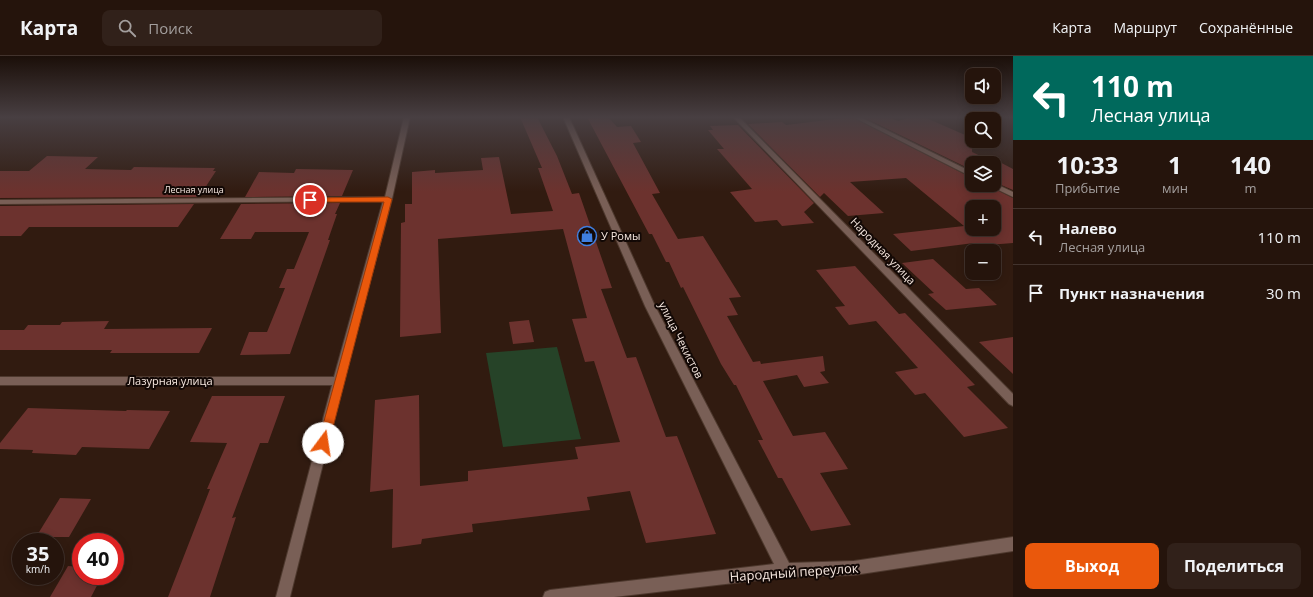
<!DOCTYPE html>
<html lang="ru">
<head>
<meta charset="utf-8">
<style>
  body { margin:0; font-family:"Open Sans",sans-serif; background:#31211a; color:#f1f3f6; height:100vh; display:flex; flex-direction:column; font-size:15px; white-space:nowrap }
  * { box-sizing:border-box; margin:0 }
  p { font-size:13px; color:#a39e9d }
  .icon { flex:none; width:22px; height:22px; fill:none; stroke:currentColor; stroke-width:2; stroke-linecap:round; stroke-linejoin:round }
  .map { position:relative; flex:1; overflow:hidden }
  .details { display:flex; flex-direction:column; background:#25140c; width:300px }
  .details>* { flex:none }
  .hud { background:#00695c; color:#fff; overflow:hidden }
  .controls { position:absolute; left:965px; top:12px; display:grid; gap:8px }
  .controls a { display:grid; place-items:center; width:36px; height:36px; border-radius:8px; background:#25140c; box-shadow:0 2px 10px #0003,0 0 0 1px #42332d; font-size:20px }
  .speed { position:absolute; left:12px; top:477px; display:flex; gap:8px; font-size:20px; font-weight:700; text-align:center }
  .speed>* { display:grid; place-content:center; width:52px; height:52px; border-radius:50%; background:#25140c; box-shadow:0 2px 10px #0003,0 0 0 1px #42332d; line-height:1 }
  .speed small { font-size:10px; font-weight:400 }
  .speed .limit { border:6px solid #d22; background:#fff; color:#111 }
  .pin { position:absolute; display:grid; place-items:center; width:34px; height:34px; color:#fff; margin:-17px; border:2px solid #fff; border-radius:50%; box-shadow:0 1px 4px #0007 }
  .me { position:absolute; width:44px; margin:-22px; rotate:14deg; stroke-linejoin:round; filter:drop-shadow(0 0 3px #0008) }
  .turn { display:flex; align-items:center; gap:14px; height:84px; padding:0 12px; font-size:18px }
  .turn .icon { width:52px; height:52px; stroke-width:2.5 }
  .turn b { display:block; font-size:28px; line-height:34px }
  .eta { display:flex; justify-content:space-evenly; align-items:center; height:68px; text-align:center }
  .eta b { font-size:24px; font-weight:700; line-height:28px }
  .button { display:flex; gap:8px; margin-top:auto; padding:8px 12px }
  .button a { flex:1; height:46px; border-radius:8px; background:#ea580c; color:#fff; font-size:16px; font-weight:700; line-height:46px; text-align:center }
  .button a+a { background:#31211a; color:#f1f3f6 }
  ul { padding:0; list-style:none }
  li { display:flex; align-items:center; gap:12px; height:56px; padding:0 12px; border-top:1px solid #42332d }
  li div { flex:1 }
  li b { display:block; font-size:15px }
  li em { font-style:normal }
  header { display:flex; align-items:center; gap:24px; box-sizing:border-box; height:56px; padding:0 20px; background:#25140c; border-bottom:1px solid #42332d }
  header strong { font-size:19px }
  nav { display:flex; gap:22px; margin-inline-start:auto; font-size:14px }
  .search { width:280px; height:36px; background:#31211a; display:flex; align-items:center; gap:10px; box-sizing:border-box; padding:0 14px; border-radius:8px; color:#a39e9d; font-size:15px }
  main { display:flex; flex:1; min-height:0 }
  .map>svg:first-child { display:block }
</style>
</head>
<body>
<header>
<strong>Карта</strong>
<div class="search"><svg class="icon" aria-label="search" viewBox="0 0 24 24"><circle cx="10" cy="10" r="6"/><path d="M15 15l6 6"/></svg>Поиск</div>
<nav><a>Карта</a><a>Маршрут</a><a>Сохранённые</a></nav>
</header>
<main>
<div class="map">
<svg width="1013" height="541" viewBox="0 0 1013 541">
  <rect width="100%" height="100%" fill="#311b10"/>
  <path fill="#264328" d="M557,291L581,383L503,391L486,297Z"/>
  <path fill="#6c322e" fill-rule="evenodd" d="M520,61H537L557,100L572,138L579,137L612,232L601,233L627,302L636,301L666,381L677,380L716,478L646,487L630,435L587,441L590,454L472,468L473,476L422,483L421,488L392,492L393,433L370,436L375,344L419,339L420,430L468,425V415L578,403L575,391L620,386L594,305L585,306L572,263L587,262L563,173L438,183L441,277L400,281L401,167L405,166V148H412V116L435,114V117L483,114L481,102L499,101L511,158L553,155L538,112H542Z
    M587,61H608L617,71L631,70L641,86L633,87L660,137L652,138L678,183L703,180L741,241L729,242L738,259L727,260L753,306L760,305L761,308L823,300L825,315L820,316L829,327L804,331L797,319L763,325L793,380L825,376L848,413L820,417L851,469L811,475L782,422H778L758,384H763L736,329H734L721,308L683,231L681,232L669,206H666L652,178H649Z
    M852,61L972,122V129H987L1013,142V187L976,190L974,187L911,195L893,178L964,170L906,122L850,126L884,157L848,160L824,137L820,141L748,68L782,66L786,69ZM972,151H994V173H972Z
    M863,61H889L898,65L912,61H924L972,82V96L987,103L992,102L1013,113V134L994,126V107H972V114Z
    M738,69L814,147L804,156L814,167L782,170L777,164L755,166L730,136L752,133L717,93H724L708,74H713L710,70Z
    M47,100L98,101L85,113L131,114L134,111L215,112L213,115H216L199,141L0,142V115H29Z
    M296,113L353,114L342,140L245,141L259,116L294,117Z
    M340,147L335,158H337L328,184H330L290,298L240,299L249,276H267L285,232H279L287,213H294L309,176H255L251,183H220L241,148Z
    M194,148L178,171H29L21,180H0V150Z
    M933,203L966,233L979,232L997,249L946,254L928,238L934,237L902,207Z
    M855,210L899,258L905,257L975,329L967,331L1008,372L964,381L925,337L915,339L895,316L918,312L876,265L849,269L835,251L845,250L816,214Z
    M529,264L534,286L513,288L509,266Z
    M109,265L104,273L212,272L199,297H110L112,294H0V274H24L28,269H60L62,266Z
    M1013,281V318L979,286Z
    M212,340H285L268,387H260L232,462L236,461L210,541H168L210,433H207L227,387L190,386Z
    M28,352L126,355L127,354L170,355L149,393L82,391L76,399L32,397L33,394L0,393V387Z
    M60,442L91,443L69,481H36Z
    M68,510L81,511V520H102L91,541H50Z"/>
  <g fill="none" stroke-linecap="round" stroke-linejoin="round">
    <defs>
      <path id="minor" d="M404,61H410L392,143L346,315L290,541H276L332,329H0V321H334L383,145L0,148V144L385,141Z
        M563,61H569L655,250L789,507L854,505L1013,481V495L854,519L785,521L614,541H543L545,536L550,534L774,508L645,250Z
        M733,61H739L1013,338V350L1009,348Z
        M853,61H860L972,116V121Z
        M994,127L1013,136V141L988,129H994Z"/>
    </defs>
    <use href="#minor" stroke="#4d382d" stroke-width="2"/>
    <use href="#minor" fill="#795f56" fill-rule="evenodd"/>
  </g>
  <linearGradient id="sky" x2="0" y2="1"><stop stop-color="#1b0f09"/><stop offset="0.45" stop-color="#483f42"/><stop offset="1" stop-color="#483f42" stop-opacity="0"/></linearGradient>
  <rect width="1013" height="136" fill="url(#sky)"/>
  <path fill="#ea580c" stroke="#983908" d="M388,141L392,143L329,387L327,390L323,391L319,390L318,387L384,146H310L307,144L310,142Z"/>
  <defs>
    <symbol id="shop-ring" viewBox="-11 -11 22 22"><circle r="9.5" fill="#120805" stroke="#3f7fe0" stroke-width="1.5"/><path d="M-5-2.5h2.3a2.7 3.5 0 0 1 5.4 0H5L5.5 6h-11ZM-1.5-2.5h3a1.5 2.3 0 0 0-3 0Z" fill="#3f7fe0"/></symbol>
  </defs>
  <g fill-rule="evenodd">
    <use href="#shop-ring" x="576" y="169" width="22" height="22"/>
  </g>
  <g text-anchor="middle" stroke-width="4" stroke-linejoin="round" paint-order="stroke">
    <g font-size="9" fill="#f7e8e0" stroke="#120805">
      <text x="194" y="137">Лесная улица</text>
    </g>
    <g font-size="11" fill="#f7e8e0" stroke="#120805" text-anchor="start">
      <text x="601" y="184">У Ромы</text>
    </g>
    <g font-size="11" fill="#f7e8e0" stroke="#120805">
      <text transform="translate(883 195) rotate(46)" y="4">Народная улица</text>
      <text transform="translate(681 284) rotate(63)" y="4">улица Чекистов</text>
      <text x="170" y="329">Лазурная улица</text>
    </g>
    <g font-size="13" fill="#f7e8e0" stroke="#120805">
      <text transform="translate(794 516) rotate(-4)" y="5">Народный переулок</text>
    </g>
  </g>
</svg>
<div class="controls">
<a><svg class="icon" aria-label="sound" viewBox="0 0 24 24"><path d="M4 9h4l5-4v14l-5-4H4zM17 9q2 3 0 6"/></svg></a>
<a><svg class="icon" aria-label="search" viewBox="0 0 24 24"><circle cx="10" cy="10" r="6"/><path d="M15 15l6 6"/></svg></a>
<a><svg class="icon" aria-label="layers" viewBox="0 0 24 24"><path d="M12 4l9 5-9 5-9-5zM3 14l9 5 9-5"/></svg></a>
<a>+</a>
<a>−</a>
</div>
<div class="speed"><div>35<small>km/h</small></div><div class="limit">40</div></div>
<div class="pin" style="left:310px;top:144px;background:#d93025"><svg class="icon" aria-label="arrive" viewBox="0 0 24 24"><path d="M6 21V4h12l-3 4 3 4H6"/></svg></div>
<svg class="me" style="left:323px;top:387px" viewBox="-20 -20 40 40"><circle r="19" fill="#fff"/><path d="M0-13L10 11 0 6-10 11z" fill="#ea580c"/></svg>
</div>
<section class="details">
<div class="hud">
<div class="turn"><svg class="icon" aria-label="left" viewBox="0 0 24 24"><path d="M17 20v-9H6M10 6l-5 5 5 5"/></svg><div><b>110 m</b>Лесная улица</div></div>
</div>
<div class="eta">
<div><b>10:33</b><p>Прибытие</p></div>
<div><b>1</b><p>мин</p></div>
<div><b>140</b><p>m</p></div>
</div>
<ul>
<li><svg class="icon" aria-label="left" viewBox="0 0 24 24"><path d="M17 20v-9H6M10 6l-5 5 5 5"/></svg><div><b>Налево</b><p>Лесная улица</p></div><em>110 m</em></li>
<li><svg class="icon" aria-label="arrive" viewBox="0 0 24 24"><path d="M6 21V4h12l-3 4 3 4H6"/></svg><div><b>Пункт назначения</b></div><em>30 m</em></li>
</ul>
<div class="button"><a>Выход</a><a>Поделиться</a></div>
</section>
</main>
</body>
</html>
